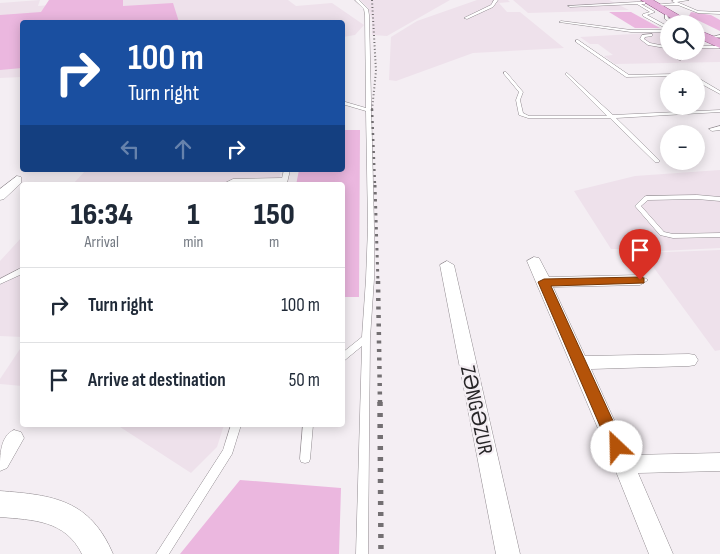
<!DOCTYPE html>
<html lang="en">
<head>
<meta charset="utf-8">
<style>
  body { margin:0; font-family:"Sofia Sans Condensed",sans-serif; background:#f2f2f3; color:#1f2937; height:100vh; display:flex; flex-direction:column; font-size:19px; white-space:nowrap }
  * { box-sizing:border-box; margin:0 }
  p { font-size:16px; color:#747a83 }
  .icon { flex:none; width:28px; height:28px; fill:none; stroke:currentColor; stroke-width:2; stroke-linecap:round; stroke-linejoin:round }
  .map { position:relative; flex:1; overflow:hidden }
  .drawer { position:absolute; left:20px; top:182px; width:325px; height:245px; display:flex; flex-direction:column; background:#fff; border-radius:5px; box-shadow:0 2px 12px #0003 }
  .drawer>* { flex:none }
  .hud { position:absolute; left:20px; top:20px; width:325px; height:152px; border-radius:5px; box-shadow:0 2px 12px #0003; background:#1a4fa0; color:#fff; overflow:hidden }
  .tools { position:absolute; left:660px; top:15px; display:grid; gap:10px }
  .tools a { display:grid; place-items:center; width:45px; height:45px; border-radius:50%; background:#fff; box-shadow:0 2px 12px #0003; font-size:25px }
  .pin { position:absolute; display:grid; place-items:center; width:42px; height:42px; color:#fff; margin:-51px -21px; border-radius:50% 50% 50% 0; rotate:-45deg; box-shadow:0 0 5px #0007 }
  .pin .icon { rotate:45deg }
  .me { position:absolute; width:55px; margin:-28px; rotate:336deg; stroke-linejoin:round; filter:drop-shadow(0 0 4px #0008) }
  .turn { display:flex; align-items:center; gap:18px; height:105px; padding:0 25px; font-size:22px }
  .turn .icon { width:65px; height:65px; stroke-width:2.5 }
  .turn b { display:block; font-size:35px; line-height:42px }
  .lanes { display:flex; align-items:center; height:48px; padding:0 25px; background:#0003; justify-content:center; gap:25px; direction:ltr }
  .lanes .off { opacity:.35 }
  .eta { display:flex; justify-content:space-evenly; align-items:center; height:85px; text-align:center }
  .eta b { font-size:30px; font-weight:800; line-height:35px }
  ul { padding:0; list-style:none }
  li { display:flex; align-items:center; gap:15px; height:75px; padding:0 25px; border-top:1px solid #e0e1e3 }
  li div { flex:1 }
  li b { display:block; font-size:19px }
  li em { font-style:normal }
  .map>svg:first-child { display:block }
</style>
</head>
<body>
<div class="map">
<svg width="720" height="554" viewBox="0 0 720 554">
  <rect width="100%" height="100%" fill="#f4eef3"/>
  <path fill="#eee1eb" d="M40,0L38,6L121,0H288L296,6L332,3L364,25L355,35L343,37L342,22H22V77L0,78V3Z
    M360,0H450L387,36L372,35V19L368,8Z
    M477,0H508L510,2L499,3L507,12H520L564,48L473,53L396,81L389,80L391,37L417,21Z
    M513,0H609L629,10L528,13Z
    M669,32V51H696V42L708,48L720,50V62L615,64L604,56L613,55L598,44H590L580,37Z
    M86,170H281L278,185H72Z
    M720,170V248L641,252L639,249H611L574,191L635,176Z
    M22,237V337L0,336V261Z
    M720,250V350L715,351L643,253Z
    M22,346V386L0,384V379Z
    M117,425H224L217,447L191,473Z"/>
  <path fill="#ebb7df" d="M49,0H123V6L173,3L179,22H22V68L0,70V15L41,12Z
    M609,12H631L660,28H635Z
    M691,12L711,15L720,20V31L689,16Z
    M342,130H360L359,297H342V185H296L299,170H342Z
    M240,480L341,488L339,554H180Z"/>
  <g fill="none" stroke-linecap="round" stroke-linejoin="round">
    <defs>
      <path id="service" d="M355,0H359L368,9L369,15L374,227V279L370,338L368,554H356L362,346L345,360L342,361V353L362,337L366,279L368,227L366,111L342,104V101L366,108L365,15L364,9Z
        M494,0H498L493,7L467,19L464,18L491,5Z
        M674,0H689L677,2L698,11L720,12V14L698,13L678,5L654,6L652,5L675,3L672,1Z
        M637,2H645V4H641L655,12L647,15L669,27V32H631L559,22L561,21L631,30H669L643,16V14L650,12L637,4L570,7L568,6Z
        M665,14H667L668,18L677,24H672L665,19Z
        M652,34V36L645,37L644,39L650,43L665,46V48L648,45L640,39L642,35Z
        M720,35V37L714,38L712,37Z
        M576,40H578L629,75L674,74L698,78L720,91V94L696,81V79H687L674,76L626,77L576,42Z
        M696,46H720V48H696Z
        M669,50V51H672L681,58V60H679L668,52Z
        M504,72H506L523,92L520,100L523,113L529,116H607L566,75V73H567L613,115L720,110V112L616,118L659,160V162H655L610,118H528L519,115L516,100L519,92L504,74Z
        M720,126V130L712,131L709,129Z
        M284,170H290L287,183L284,185L282,184L281,182L234,183L229,185H221L233,179L282,178Z
        M697,195L720,197V201L697,199L648,200L641,206L664,232L673,234L720,233V237L673,238L660,235L635,206L644,197L646,196Z
        M19,269H22V274L0,284V279Z
        M231,425H241L232,454L169,554H156L223,450Z
        M303,425H313L310,459L309,462L305,463L301,462L300,459Z"/>
      <path id="minor" d="M17,176L21,177V183L4,199L0,200V189Z
        M534,257L539,258L549,277L640,275L648,280L640,285L553,287L585,356L689,354L695,355L698,360L695,365L689,366L591,369L630,455L720,453V471L638,473L673,554H649L613,464L527,261Z
        M447,261L454,265L520,554H496L440,265Z
        M14,430L21,432L24,438L7,468L0,471C0,455 0,436 14,430Z"/>
      <path id="tertiary" d="M0,491C54,495 90,500 113,554H82C65,520 34,520 0,517Z"/>
      <path id="primary" d="M641,0H653L694,24H681Z
        M696,29L720,39V48L696,37Z"/>
    </defs>
    <use href="#service" stroke="#928c91" stroke-width="1"/>
    <use href="#minor" stroke="#928c91" stroke-width="1"/>
    <use href="#tertiary" stroke="#928c91" stroke-width="1"/>
    <use href="#primary" stroke="#975c8b" stroke-width="1"/>
    <use href="#service" fill="#fff" fill-rule="evenodd"/>
    <use href="#minor" fill="#fff" fill-rule="evenodd"/>
    <use href="#tertiary" fill="#fff" fill-rule="evenodd"/>
    <use href="#primary" fill="#e5afda" fill-rule="evenodd"/>
    <path stroke="#736f72" stroke-width="2" stroke-dasharray="1 2.5" stroke-linecap="butt" d="M372,0L376,71L372,110"/>
    <path stroke="#736f72" stroke-width="2.5" stroke-dasharray="2 4" stroke-linecap="butt" d="M372,109L375,186"/>
    <path stroke="#736f72" stroke-width="3" stroke-dasharray="2.5 4.5" stroke-linecap="butt" d="M375,185L378,283"/>
    <path stroke="#736f72" stroke-width="4.5" stroke-dasharray="3 5.5" stroke-linecap="butt" d="M378,281L380,403"/>
    <path stroke="#736f72" stroke-width="5.5" stroke-dasharray="4 7" stroke-linecap="butt" d="M380,402L381,554"/>
  </g>
  <path fill="#b45309" stroke="#753606" d="M640,277L644,278V283L551,286L625,447L622,452L617,454L611,452L609,447L538,282L544,279Z"/>
  <g text-anchor="middle" stroke-width="4.5" stroke-linejoin="round" paint-order="stroke">
    <g font-size="21" fill="#272527" stroke="#f4eef3">
      <text transform="translate(477 410) rotate(78)" y="7">ZƏNGƏZUR</text>
    </g>
  </g>
</svg>
<div class="tools">
<a><svg class="icon" aria-label="search" viewBox="0 0 24 24"><circle cx="10" cy="10" r="6"/><path d="M15 15l6 6"/></svg></a>
<a>+</a>
<a>−</a>
</div>
<div class="pin" style="left:640px;top:280px;background:#d93025"><svg class="icon" aria-label="arrive" viewBox="0 0 24 24"><path d="M6 21V4h12l-3 4 3 4H6"/></svg></div>
<svg class="me" style="left:617px;top:447px" viewBox="-20 -20 40 40"><circle r="19" fill="#fff"/><path d="M0-13L10 11 0 6-10 11z" fill="#b45309"/></svg>
<div class="hud">
<div class="turn"><svg class="icon" aria-label="right" viewBox="0 0 24 24"><path d="M7 20v-9h11M14 6l5 5-5 5"/></svg><div><b>100 m</b>Turn right</div></div>
<div class="lanes"><svg class="icon off" aria-label="left" viewBox="0 0 24 24"><path d="M17 20v-9H6M10 6l-5 5 5 5"/></svg><svg class="icon off" aria-label="ahead" viewBox="0 0 24 24"><path d="M12 20V5M6 11l6-6 6 6"/></svg><svg class="icon" aria-label="right" viewBox="0 0 24 24"><path d="M7 20v-9h11M14 6l5 5-5 5"/></svg></div>
</div>
<section class="drawer">
<div class="eta">
<div><b>16:34</b><p>Arrival</p></div>
<div><b>1</b><p>min</p></div>
<div><b>150</b><p>m</p></div>
</div>
<ul>
<li><svg class="icon" aria-label="right" viewBox="0 0 24 24"><path d="M7 20v-9h11M14 6l5 5-5 5"/></svg><div><b>Turn right</b></div><em>100 m</em></li>
<li><svg class="icon" aria-label="arrive" viewBox="0 0 24 24"><path d="M6 21V4h12l-3 4 3 4H6"/></svg><div><b>Arrive at destination</b></div><em>50 m</em></li>
</ul>
</section>
</div>
</body>
</html>
